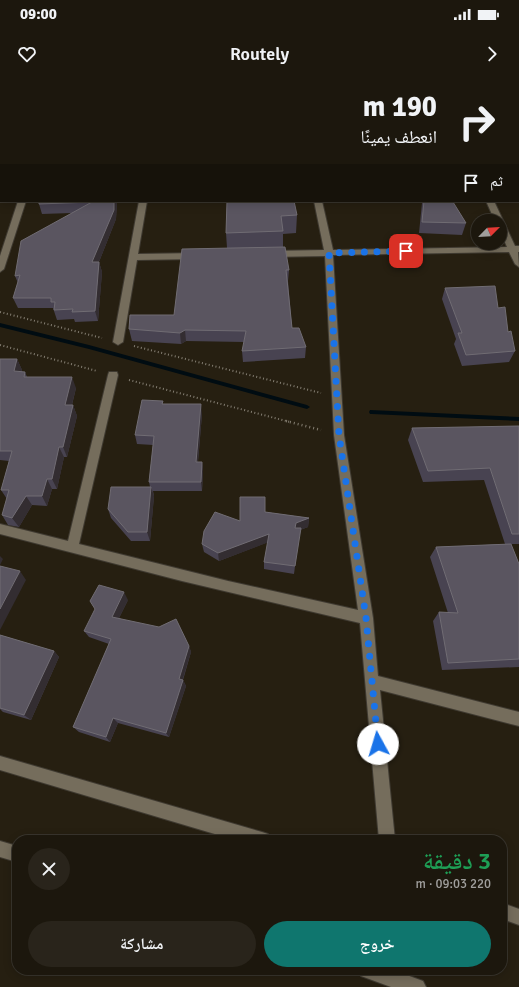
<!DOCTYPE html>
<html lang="ar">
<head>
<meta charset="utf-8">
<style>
  body { margin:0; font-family:Signika,"Noto Naskh Arabic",sans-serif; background:#29241b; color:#f1f3f6; direction:rtl; height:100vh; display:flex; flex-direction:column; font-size:15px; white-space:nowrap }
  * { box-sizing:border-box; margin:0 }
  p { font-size:13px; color:#a09f9d }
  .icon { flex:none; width:22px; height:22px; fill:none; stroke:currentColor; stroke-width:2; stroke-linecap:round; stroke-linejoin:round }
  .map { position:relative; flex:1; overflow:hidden; direction:ltr }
  .panel { position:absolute; left:12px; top:755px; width:495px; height:140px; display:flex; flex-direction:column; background:#1c170d; border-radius:16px; box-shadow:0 2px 10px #0003,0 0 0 1px #3a362e; direction:rtl }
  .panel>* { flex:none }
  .hud { position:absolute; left:0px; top:0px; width:519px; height:122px; box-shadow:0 2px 10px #0003,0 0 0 1px #3a362e; direction:rtl; background:#1c170d; color:#f1f3f6; overflow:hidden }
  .needle { width:26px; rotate:66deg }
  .buttons { position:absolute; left:471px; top:134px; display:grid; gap:8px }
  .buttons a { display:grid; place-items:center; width:36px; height:36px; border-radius:50%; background:#1c170d; box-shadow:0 2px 10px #0003,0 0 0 1px #3a362e; font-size:20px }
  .pin { position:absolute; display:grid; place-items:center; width:34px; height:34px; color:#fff; margin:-17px; border-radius:8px; box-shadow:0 2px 6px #0006 }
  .me { position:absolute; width:44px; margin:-22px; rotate:354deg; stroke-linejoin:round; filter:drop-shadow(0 0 3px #0008) }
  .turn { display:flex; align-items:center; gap:14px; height:84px; padding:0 16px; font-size:18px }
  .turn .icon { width:52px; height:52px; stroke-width:2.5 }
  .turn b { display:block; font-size:28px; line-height:34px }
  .then { display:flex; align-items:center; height:38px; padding:0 16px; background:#0003; gap:8px; font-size:15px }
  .round { display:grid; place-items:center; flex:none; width:42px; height:42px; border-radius:21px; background:#29241b }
  .summary { display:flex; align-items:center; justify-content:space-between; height:68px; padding:0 16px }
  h1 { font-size:24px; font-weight:600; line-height:30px; color:#1e9e55 }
  .primary-button { display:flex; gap:8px; margin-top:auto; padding:8px 16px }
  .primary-button a { flex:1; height:46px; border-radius:24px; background:#0f766e; color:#fff; font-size:16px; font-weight:600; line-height:46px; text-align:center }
  .primary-button a+a { background:#29241b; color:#f1f3f6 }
  .status { display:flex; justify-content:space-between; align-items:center; height:28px; padding:0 20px; background:#1c170d; direction:ltr }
  .status svg { height:11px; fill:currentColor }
  header { display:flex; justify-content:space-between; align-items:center; height:52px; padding:0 16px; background:#1c170d; font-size:18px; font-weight:600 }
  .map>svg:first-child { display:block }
</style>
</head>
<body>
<div class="status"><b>09:00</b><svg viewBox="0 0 49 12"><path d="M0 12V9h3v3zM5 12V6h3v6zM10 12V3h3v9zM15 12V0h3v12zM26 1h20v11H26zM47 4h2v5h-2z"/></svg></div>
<header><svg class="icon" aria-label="forward" viewBox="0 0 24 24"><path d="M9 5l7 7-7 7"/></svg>Routely<svg class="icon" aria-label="heart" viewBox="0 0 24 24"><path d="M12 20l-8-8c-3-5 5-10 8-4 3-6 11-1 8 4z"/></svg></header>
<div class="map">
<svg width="519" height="907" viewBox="0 0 519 907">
  <rect width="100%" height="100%" fill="#261f11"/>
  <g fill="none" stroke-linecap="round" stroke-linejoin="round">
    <path fill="#000c12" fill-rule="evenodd" d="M0,243L89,265L307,325L310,327L307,329L89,269L0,247Z
      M370,330L519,337V341L372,334H370L369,332Z"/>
    <defs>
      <path id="street" d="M162,0H168V1H162Z
        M290,0H296V1H290Z
        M392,0H403L392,1Z
        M427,0H434V1H427Z
        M0,46H1V50H0Z
        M18,121H26L4,189L0,192V176Z
        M139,121H147L138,174L198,173L202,176L198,179L137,180L123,262L118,265L113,262Z
        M314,121H322L333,170L507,167L500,151V141H495L486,121H494L515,166H519V172H518L519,187L515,184L509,172L333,175L344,355L373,538L378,596L519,632V646L380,610L395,760H379L360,543L182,501L0,454V444L68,461L108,295L109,292H117L118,295L79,464L228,501L358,530L334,355L325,176L270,177L266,174L270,171L324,170Z"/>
      <path id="secondary" d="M0,676L262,752L268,754L270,760H235L0,690Z
        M0,761L17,766V782L0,777Z
        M502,823L519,829V845L502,839Z
        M358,890H393L423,901L426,907H391L361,896Z"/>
    </defs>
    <use href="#street" stroke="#3f3a31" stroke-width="2"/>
    <use href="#secondary" stroke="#3f3a31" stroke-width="2"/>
    <path stroke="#847e72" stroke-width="2" stroke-dasharray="1 2.5" stroke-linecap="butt" d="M0,232L102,258
      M0,265L97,291
      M134,266L321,313
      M129,300L290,342"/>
    <path stroke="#847e72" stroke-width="2.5" stroke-dasharray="1 3" stroke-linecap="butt" d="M286,341L321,350"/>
    <use href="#street" fill="#756d5c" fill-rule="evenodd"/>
    <use href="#secondary" fill="#756d5c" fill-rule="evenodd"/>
  </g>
  <path fill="#484351" d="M0,0L1,1V17H0Z
    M0,71H1V105L0,108Z
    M39,121H117L116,139L99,182L102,192L98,241L75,242L74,239L57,240L53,228H18L13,218L18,203L15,196L72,133L42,134L39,124Z
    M227,121L297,135L296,153L283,154V167L289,190L288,201L292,248L306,267L305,278L243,282L242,271L244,262L186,261L181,264L132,261L129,249L174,235L227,168L226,153Z
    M408,121H446L466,143L462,155L419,153L422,123H408Z
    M445,208L508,252L515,271L509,282L462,286L454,264L456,259L442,219Z
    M0,279H17L22,290V292H25L27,297L76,308L72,325H73L77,336L67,377H64L57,409H52L47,426L32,425L19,447L8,445L2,435L7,419L1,410L9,381L0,380Z
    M163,321V324L202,334L198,382H202L203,391L202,411H153L154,416L150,461H131L111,438L108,429L150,407L149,402L153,365L137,364L135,355Z
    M519,346V464H511L519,484V587L442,590L433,541L439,532L448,533L430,477L436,467L505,464L484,400L423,402L408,360L412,348Z
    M265,432L309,438L308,447L300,450L294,494L264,489V482L268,462L219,481L204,472L202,464L240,441Z
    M128,520L119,538L189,566L191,572L183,600L186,606L169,657L118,643L110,662L79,652L73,647L109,564L89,557L84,551Z
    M0,555L54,571L59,577L31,640L3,632L0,629Z"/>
  <path fill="#332d31" d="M0,99L1,102V105L0,108Z
    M114,121H117L116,139L95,192L92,182Z
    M99,182L102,192L98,241L95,231Z
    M185,250L186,261L181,264L180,253Z
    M17,279L22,290L19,302L14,291Z
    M72,297L76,308L69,336L65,325Z
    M201,324L202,334L197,391L196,382Z
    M73,325L77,336L67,377L63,367Z
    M59,367L64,377L57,409L52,399Z
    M202,382L203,391L202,411L201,402Z
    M47,399L52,409L47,426L42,416Z
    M151,407L154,416L150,461L147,452Z
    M26,416L32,425L19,447L12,438Z
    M309,438L308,447L300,450L294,494L295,486V452L296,443Z
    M269,454V462L219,481L218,473Z
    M0,476L3,479L0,485Z
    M20,491L26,500L0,550V529Z
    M124,512L128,520L116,544L112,537Z
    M189,566L191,572L181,605L179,599Z
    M54,571L59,577L31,640L24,635Z
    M183,600L186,606L169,657L166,653Z
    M113,638L118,643L110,662L106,657Z"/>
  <path fill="#5a5560" stroke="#706c73" d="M0,0H92V1H1V7H0Z
    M0,71H1V93H0Z
    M39,121H114V130L92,182H99L95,231L72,232L73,229L54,230L55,222H51V218H13L20,195L15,196L21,161L92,122L39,124Z
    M227,121H294L297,135L281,136L283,151L226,153Z
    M424,121H446V122H453L466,143L422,142Z
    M285,167L289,190H286L292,248H299L306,267L242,271L246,251L185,250L180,253L129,249L130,235H174L182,169Z
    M495,206L498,228L505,227L508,252L511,251L515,271L466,275L458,253H462L445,208Z
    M0,279H17L14,291L25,292L24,297H72L65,325H73L63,367H59L52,399H47L42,416H26L12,438L2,435L9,410H1L12,371H0Z
    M142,320L163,321L162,324H201L196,382H202L201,402H149L154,356L135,355Z
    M519,346V454H512L490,388L428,391L412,348Z
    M111,407H151L147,452H128L108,429Z
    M240,417H265V432L309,438L296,443L295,448H301L295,486L264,482L269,454L218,473L202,464L204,451L215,432L240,441Z
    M511,464L519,484V579L448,583L439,532L458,533L436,467Z
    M0,486L20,491L0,529Z
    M99,505L124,512L112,537L159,547L176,539L189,566L179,599L183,600L166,653L113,638L106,657L73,647L111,559L84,551L95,529L90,521Z
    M0,555L54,571L24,635L0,628Z"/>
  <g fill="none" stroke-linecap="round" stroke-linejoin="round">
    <path stroke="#1a73e8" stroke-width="7" stroke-dasharray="0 12.6" d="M378,664L366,538L339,355L329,173L406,171"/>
  </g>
</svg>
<div class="buttons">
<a><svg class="needle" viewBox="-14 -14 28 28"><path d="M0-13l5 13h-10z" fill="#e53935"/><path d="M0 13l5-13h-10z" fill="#a09f9d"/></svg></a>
</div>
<div class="pin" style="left:406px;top:171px;background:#d93025"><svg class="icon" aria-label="arrive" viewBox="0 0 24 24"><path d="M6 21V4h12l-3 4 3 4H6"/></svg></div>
<svg class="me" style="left:378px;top:664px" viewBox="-20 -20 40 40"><circle r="19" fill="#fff"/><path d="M0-13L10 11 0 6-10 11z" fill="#1a73e8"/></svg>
<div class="hud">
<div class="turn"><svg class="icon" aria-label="right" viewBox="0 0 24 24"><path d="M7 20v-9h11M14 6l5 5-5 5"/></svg><div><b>190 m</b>انعطف يمينًا</div></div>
<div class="then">ثم<svg class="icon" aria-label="arrive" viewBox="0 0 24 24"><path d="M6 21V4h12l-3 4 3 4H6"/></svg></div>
</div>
<section class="panel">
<div class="summary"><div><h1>3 دقيقة</h1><p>220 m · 09:03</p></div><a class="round"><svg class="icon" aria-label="close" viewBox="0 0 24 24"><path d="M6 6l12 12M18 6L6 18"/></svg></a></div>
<div class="primary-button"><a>خروج</a><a>مشاركة</a></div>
</section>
</div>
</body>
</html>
